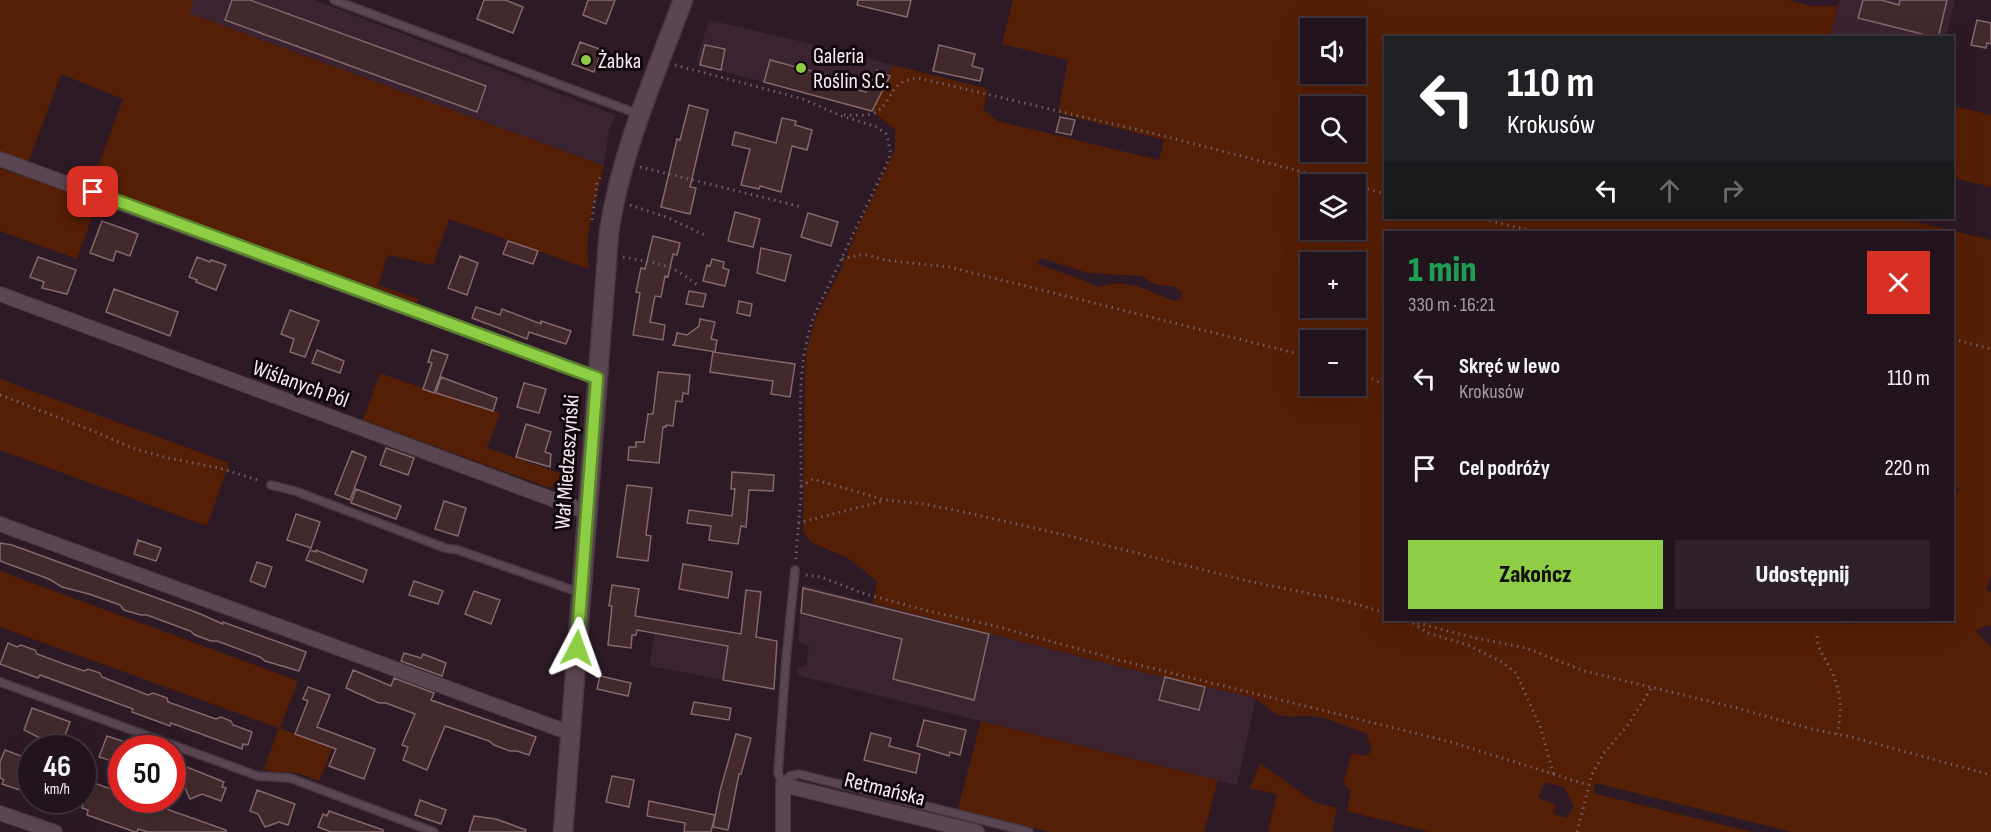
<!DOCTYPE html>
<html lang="pl">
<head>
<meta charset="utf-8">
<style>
  body { margin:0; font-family:"Sofia Sans Condensed",sans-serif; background:#2e2129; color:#f1f3f6; height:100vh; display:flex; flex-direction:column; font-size:22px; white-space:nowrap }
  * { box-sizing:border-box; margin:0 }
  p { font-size:20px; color:#a29ea3 }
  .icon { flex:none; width:33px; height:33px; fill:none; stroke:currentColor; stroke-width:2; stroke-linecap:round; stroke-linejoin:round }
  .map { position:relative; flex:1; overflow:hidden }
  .side { position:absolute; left:1384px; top:231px; width:570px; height:390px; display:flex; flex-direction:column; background:#22141c; border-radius:0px; box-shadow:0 6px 24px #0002,0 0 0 2px #3f333b }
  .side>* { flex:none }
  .banner { position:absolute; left:1384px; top:36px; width:570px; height:183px; border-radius:0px; box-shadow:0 6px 24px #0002,0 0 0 2px #3f333b; background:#202124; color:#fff; overflow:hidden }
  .fabs { position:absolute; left:1300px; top:18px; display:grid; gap:12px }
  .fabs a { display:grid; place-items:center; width:66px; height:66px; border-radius:0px; background:#22141c; box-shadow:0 6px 24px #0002,0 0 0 2px #3f333b; font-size:30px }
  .speed { position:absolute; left:18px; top:735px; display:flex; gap:12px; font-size:30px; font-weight:700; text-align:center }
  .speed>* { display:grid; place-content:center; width:78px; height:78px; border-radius:50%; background:#22141c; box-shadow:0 6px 24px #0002,0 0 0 2px #3f333b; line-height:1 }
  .speed small { font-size:15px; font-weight:400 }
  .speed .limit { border:9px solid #d22; background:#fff; color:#111 }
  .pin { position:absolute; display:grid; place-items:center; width:51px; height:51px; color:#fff; margin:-26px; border-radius:12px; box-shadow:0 3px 9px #0006 }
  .me { position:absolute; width:66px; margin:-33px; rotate:4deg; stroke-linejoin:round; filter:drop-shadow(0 0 4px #0008) }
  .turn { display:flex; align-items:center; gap:21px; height:126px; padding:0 24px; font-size:27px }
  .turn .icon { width:78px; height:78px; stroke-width:2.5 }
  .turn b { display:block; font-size:42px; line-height:51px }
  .lanes { display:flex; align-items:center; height:57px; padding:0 24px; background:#0003; justify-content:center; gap:30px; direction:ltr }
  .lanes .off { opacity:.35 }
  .round { display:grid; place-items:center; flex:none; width:63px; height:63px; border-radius:0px; background:#2e2129 }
  .summary { display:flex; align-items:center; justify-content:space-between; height:102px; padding:0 24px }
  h1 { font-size:36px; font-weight:800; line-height:45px; color:#1e9e55 }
  .button { display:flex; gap:12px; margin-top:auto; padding:12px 24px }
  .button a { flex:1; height:69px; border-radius:0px; background:#8dce44; color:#111; font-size:24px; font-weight:800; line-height:69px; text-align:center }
  .button a+a { background:#2e2129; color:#f1f3f6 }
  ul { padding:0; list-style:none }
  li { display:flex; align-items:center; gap:18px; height:90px; padding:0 24px }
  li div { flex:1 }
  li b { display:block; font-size:22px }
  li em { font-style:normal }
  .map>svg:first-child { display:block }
</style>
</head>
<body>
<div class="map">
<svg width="1991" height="832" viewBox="0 0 1991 832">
  <rect width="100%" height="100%" fill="#2d1a26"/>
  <path fill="#3c2332" d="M194,0H315L615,115L609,130L604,166L188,13Z
    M1840,0H1955L1946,37L1830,38Z
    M709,20L803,42L893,65L872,111L855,107L700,65L696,62Z
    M803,585L1117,666L1256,698L1237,785L797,675V667L806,666L809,647L798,641Z
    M657,620L777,641L774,689L649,666Z"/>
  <path fill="#551f05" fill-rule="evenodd" d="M0,0H194L189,13L604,166C595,200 583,234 589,269L449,219L433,265L388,255L378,285L419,299L416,306L90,188L123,99L61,74L27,166L0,156Z
    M1013,0H1788L1810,6H1838L1830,37L1386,38V218H1901L1991,240V576L1986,590L1991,592V626L1987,625L1976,631L1991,647V832H1792L1595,783L1593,793L1752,832H1430L1347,811L1351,791L1343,784L1352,753L1366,756L1372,751L1367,734L1325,718L1302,715L1294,717L1277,715L1255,698L1117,666L873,603L877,581L848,558L811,542L803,532L805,374L807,348L816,317L841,269L862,219L895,150V129L872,111L893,65L988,89L983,109L997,121L1159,160L1164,140L1058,113L1068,60L1002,44ZM1311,28H1356V74H1311ZM1311,106H1356V152H1311ZM1311,184H1356V230H1311ZM1386,232H1953V481L1960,492L1953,491V620H1853L1851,625L1837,620H1386ZM1041,258L1088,273L1141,276L1155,284L1175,287L1182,292V298L1174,301L1137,286L1118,283L1097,287L1078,278L1037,264ZM1311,262H1356V308H1311ZM1311,340H1356V386H1311ZM1545,782L1564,787L1574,806L1567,818L1554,814L1555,804L1538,798Z
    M1953,106L1991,115V187L1953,178Z
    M0,168L97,203L77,259L0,231Z
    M380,373L470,405L472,403L500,413L487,448L565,475L550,488L363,420Z
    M0,379L229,463L207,526L0,450Z
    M0,571L298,681L280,728L332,749L319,781L298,773L273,772L264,769L279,728L0,627Z
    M981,721L1218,780L1204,832H1050L958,809Z
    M1260,763L1316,803L1337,808L1332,832H1268L1277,794L1250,788Z"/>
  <path fill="#42292c" stroke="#85686b" stroke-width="1.5" d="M232,0H250L486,86L477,112L225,20Z
    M484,0H505L523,7L513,33L477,19Z
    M588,0H615L606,24L583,15Z
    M858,0H911L907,17L857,5Z
    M1863,0H1881L1899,5L1900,0H1947L1938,38L1858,18Z
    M1977,20L1991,23V44L1987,43L1986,48L1971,45Z
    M580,42L602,50L594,72L572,64Z
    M705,45L725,49L721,70L700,65Z
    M939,45L975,54L972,66L983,69L980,81L933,71Z
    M770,60L842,79L840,86L866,92L877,70L890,76L872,111L764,82Z
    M689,105L708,110L690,187L696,188L690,214L661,207L677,139L680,140Z
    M1060,117L1075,120L1071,135L1056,132Z
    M782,118L796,121L795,125L812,130L807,150L792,146L781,192L760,186L759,189L741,185L750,149L732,145L735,132L776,143Z
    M735,212L760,219L753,247L728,241Z
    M808,213L838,222L831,246L801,237Z
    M102,221L138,234L130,256L116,251L113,261L90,253Z
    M653,236L680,243L677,255L673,254L668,277L665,276L661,297L655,296L650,322L665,325L663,340L633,335L640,293L636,292L641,268L645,269Z
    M508,241L538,251L533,264L503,254Z
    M761,248L791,255L785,281L757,273Z
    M460,256L478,263L467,295L448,288Z
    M38,257L76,270L67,294L42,288L44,282L30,277Z
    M197,257L210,262L211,260L226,265L216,290L196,282L197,280L189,277Z
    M712,259L724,262L723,268L729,270L725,286L703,281L707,265L710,266Z
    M114,289L178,312L170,336L106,312Z
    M689,291L706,294L703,307L686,304Z
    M739,301L752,304L750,316L737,313Z
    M476,307L500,315L502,309L541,324V321L571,331L566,344L529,332L527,339L472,318Z
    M290,310L319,321L305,357L290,352L294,339L281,334Z
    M700,319L715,322L711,339L717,340L715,352L673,345L675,343L677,333L687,335L699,326Z
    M317,350L344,361L340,373L312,363Z
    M432,350L448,355L434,393L423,389L432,363L428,362Z
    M713,352L795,364L790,397L771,394L773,381L710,372Z
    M658,372L690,375L688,394L683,393L682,402L676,401L673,426L666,425V427H663L659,463L628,460L629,447H636V442H644L648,414H653Z
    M441,377L497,398L493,411L436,393Z
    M524,383L546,389L539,413L517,407Z
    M526,424L551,432L545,452L551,454L550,467L516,457Z
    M386,448L414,458L408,475L380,465Z
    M352,451L366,457L350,500L335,494Z
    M732,472L774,475L773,491L749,490L746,527L741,526L738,544L709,540L711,526L687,523L689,510L732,516L735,489H731Z
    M627,485L652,488L646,535L651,536L648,561L617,557Z
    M356,489L401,506L396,519L351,503Z
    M444,501L466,508L458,536L435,529Z
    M296,514L320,522L311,548L287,540Z
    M138,540L161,548L156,561L134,554Z
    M0,543L12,545L198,613L223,624V622L306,652L299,671L265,661L260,657L217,641H211L195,635L190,631L147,615H141L124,610L120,605L89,594L62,587L49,579L0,561Z
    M310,550L316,552V550L367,570L363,582L306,560Z
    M257,562L272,567L265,587L250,581Z
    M683,564L732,572L728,598L679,589Z
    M414,581L443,591L438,604L409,595Z
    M612,585L639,589L635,616L741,634L746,590L761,592L756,637L777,641L774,689L723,680L728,646L637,630L636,635H632L631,648L608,645L612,606H609Z
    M803,588L989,634L974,700L893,679L902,639L801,613Z
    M474,591L500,600L491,624L465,614Z
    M8,643L17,647L21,645L35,650L37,654L64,664L84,671L88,669L100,673L102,677L148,695L153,693L167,698L168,702L216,719L221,717L231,721L233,725L252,732L248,745L243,744L242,749L171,723L170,726L132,712L133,709L40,675L38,678L0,664Z
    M404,653L421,658L423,654L446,663L442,676L401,661Z
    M353,670L391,686L394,678L434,693L431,700L536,737L529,755L517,751H510L494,745L489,741L445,726L427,770L403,760L408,747L402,745L415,714L386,703H379L346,688Z
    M600,676L631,683L628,696L597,689Z
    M1165,677L1205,687L1199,710L1159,700Z
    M308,687L330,695L317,727L375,749L364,779L329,766L336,749L295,734L308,701L303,699Z
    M694,702L731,708L729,720L691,714Z
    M32,708L70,722L62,743L42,739L24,730Z
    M924,720L966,730L960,755L950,752L949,756L917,746Z
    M871,733L891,738L889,746L920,754L916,773L864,760Z
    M736,734L751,738L741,774H739L728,830L713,827L720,791Z
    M107,736L122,741V791L109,760L99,757Z
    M5,750L32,760V794L2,784L4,780L0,778V762Z
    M172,761L224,782L222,787L226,788L221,801L202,794L190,799L185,788L172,783Z
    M612,776L634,780L629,807L606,802Z
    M91,782L122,793V803L123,800H141L226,830V832H148L138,829L137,832H135L87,815L88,810L82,808Z
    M257,790L295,804L288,825L279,822L265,827L258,814L250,811Z
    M420,800L446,810L441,824L415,815Z
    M649,801L715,815L711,832H684L685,823L647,816Z
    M329,811L383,830V832H331L318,827L323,814L327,816Z
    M474,816L496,819L526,830L525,832H469Z"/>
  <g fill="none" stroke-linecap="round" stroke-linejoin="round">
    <defs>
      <path id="lane" d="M334,0L638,114
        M271,485L295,491L445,548L458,550L581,593
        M795,570L786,660L778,773L783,785L790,776L799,774L1029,832
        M0,682L258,776L290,778L434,832"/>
      <path id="street" d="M0,159L597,378
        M0,294L587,512
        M0,524L570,733
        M0,813L55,832
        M783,832V785L977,832"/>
      <path id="secondary" d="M563,832L609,232C621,151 655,76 683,0"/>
    </defs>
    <use href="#lane" stroke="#473841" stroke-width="10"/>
    <use href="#street" stroke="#473841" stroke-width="16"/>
    <use href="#secondary" stroke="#473841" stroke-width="21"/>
    <path stroke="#6f5d68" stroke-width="3" stroke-dasharray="1.5 4.5" stroke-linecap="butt" d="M600,56L640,67
      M675,65L803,99L839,115L877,127L886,134L888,140L890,151L889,159L814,316C794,371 802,428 801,485C801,510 797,534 796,559
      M844,115C854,115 870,117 878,111C895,97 888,82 918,78L1160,135L1349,184
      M640,167L802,207
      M1356,186L1386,194
      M630,205L666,217L707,236
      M1478,218L1537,232
      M592,220L597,184L602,174
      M623,257C655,263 671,263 697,285
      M842,259L859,255H867L885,260L949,267L1311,357
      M1953,339L1991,349
      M1356,370L1386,386
      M0,395L91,430L132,448L164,457L223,469L261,481
      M801,486L813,479L885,500L924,504L959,511L1065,535L1252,582L1346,601L1386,613
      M798,523L883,501
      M806,575L821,577L862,593L928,611L995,626L1119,660L1451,742L1588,785
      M1406,620L1475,638L1526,648L1584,671L1733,707L1812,729L1851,737L1991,775
      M1413,623L1428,633L1468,645L1502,662L1516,673L1540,726L1554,776
      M1817,636C1817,647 1823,656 1829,666C1841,691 1843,706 1837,734
      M1577,832L1592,774L1604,753L1627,726L1652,687"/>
    <use href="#lane" stroke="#5c4552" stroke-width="7"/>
    <use href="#street" stroke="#5c4552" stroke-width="14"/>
    <use href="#secondary" stroke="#5c4552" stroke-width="18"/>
  </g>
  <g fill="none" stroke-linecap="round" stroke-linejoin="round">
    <defs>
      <path id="route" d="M93,192L597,378L577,648"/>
    </defs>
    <use href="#route" stroke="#5c862c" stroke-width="15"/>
    <use href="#route" stroke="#8dce44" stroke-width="10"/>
  </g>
  <g fill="#8dce44" stroke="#10080d" stroke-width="2">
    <circle cx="586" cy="60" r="6"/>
    <circle cx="801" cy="68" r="6"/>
  </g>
  <g text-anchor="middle" stroke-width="6" stroke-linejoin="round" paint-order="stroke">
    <g font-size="22" fill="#f9ebf3" stroke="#10080d" text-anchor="start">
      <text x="813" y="63">Galeria<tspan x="813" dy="25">Roślin S.C.</tspan></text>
      <text x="598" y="68">Żabka</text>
    </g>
    <g font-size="22" fill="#f9ebf3" stroke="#10080d">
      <text transform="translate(301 383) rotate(20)" y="8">Wiślanych Pól</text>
      <text transform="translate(566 462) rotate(-86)" y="8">Wał Miedzeszyński</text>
      <text transform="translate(885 788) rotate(14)" y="8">Retmańska</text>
    </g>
  </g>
</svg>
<div class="fabs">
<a><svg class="icon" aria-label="sound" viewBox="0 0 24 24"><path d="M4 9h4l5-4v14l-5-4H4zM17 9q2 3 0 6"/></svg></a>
<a><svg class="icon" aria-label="search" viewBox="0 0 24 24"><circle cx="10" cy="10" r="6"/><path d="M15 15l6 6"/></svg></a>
<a><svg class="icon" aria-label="layers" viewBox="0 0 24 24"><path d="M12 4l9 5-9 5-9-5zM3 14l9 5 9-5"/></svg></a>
<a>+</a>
<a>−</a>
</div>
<div class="speed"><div>46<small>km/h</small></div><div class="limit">50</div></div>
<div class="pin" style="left:93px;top:192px;background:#d93025"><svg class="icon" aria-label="arrive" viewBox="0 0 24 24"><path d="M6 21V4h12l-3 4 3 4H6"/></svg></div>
<svg class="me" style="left:577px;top:648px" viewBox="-20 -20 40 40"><path d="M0-17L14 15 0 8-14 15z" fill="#8dce44" stroke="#fff" stroke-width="4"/></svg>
<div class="banner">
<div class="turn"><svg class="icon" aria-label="left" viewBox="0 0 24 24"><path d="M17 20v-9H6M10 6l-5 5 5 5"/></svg><div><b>110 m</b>Krokusów</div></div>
<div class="lanes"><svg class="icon" aria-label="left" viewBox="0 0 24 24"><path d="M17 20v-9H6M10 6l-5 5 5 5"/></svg><svg class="icon off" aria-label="ahead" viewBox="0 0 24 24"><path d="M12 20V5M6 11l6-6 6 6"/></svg><svg class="icon off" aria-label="right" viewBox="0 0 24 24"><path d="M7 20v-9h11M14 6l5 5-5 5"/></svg></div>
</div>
<section class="side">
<div class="summary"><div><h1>1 min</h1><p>330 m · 16:21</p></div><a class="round" style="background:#d93025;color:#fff"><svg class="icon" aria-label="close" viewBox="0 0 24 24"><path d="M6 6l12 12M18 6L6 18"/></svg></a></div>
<ul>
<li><svg class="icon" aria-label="left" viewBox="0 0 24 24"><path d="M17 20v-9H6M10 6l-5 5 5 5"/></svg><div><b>Skręć w lewo</b><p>Krokusów</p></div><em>110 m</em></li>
<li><svg class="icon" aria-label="arrive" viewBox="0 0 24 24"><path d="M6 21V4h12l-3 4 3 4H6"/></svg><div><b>Cel podróży</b></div><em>220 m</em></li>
</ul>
<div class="button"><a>Zakończ</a><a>Udostępnij</a></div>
</section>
</div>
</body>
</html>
